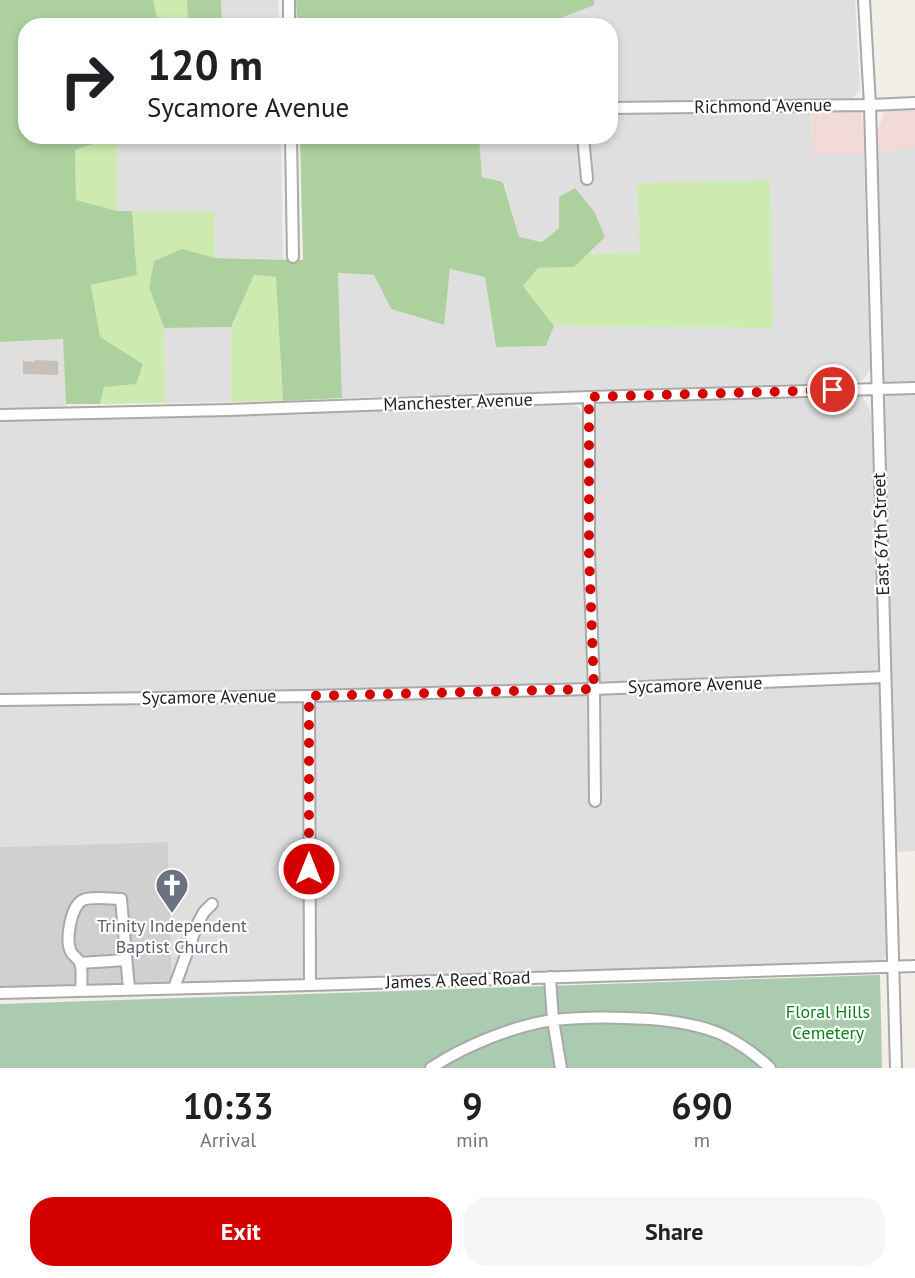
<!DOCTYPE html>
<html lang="en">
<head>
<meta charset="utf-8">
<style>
  body { margin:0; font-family:"PT Sans",sans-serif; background:#f6f6f6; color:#202124; height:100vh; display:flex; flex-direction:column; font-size:22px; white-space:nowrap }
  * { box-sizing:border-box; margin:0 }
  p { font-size:20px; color:#757577 }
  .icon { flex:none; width:33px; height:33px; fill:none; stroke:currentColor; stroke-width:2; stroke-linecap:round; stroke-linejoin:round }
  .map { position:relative; height:1068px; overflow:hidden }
  .side { display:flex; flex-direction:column; background:#fff; flex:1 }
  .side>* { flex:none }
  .hud { position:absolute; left:18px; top:18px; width:600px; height:126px; border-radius:24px; box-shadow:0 3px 9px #0003; background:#fff; color:#202124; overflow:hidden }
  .pin { position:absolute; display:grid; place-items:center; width:51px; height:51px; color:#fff; margin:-26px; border:3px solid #fff; border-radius:50%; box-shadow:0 2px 6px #0007 }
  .me { position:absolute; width:66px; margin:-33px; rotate:0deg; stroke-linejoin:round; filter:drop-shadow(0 0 4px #0008) }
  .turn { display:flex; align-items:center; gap:21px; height:126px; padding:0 30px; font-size:27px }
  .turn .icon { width:78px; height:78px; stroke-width:2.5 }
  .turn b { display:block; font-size:42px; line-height:51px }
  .eta { display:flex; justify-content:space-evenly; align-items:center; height:102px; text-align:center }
  .eta b { font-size:36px; font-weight:600; line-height:42px }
  .button { display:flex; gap:12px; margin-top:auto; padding:12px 30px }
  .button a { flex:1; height:69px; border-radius:24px; background:#d40000; color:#fff; font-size:24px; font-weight:600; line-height:69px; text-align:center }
  .button a+a { background:#f6f6f6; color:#202124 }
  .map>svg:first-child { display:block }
</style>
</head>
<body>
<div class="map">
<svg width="915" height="1068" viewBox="0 0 915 1068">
  <rect width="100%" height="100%" fill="#f2efe9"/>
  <path fill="#e0dfdf" d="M221,0H278L279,25H222Z
    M594,0H855L860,89L853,98L611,104L610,26H544L593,5Z
    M811,110L812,155H864L870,370L864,379L858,382L342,398L338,273L374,275L391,309L443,325L450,269L485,277L496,347L546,346L554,326L772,328L771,250L587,254L605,236L559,197V228L542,242L519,237L504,182L482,177L479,137L610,136L611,113Z
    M118,137H281L283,259L215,258L214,211H117Z
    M915,148V851L883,853L887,954L885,959L875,963L172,982L168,842L0,847V342L63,339L68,418L573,404L579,408L584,416L592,541L595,413L596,407L599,404L857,395L863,398L866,403L870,411L872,421L874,533H888L877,151Z
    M231,327V402L165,403L164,328Z"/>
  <path fill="#f2dad9" d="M915,106V148L877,151L878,130L884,112L889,109Z
    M855,109L860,111L863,120L864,155H812L811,110Z"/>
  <path fill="#d0d0d0" d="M168,842L172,982L0,987V847Z"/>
  <path fill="#cdebb0" d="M153,0H187L189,22L156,17Z
    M114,137H118L117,211L76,201L75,150Z
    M770,180L773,328L554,326L523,286L538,268L573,267L587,254L640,253L637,183Z
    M132,211H214L215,258L182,250L154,262L149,288L164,328L165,403L100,404L104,387L135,384L100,337L91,285L137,274Z
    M254,274L277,277L283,401L231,402V327Z"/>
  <path fill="#add19e" d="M0,0H153L157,17L188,22L187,0H221L222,25L26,26V136L114,137L75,150L76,200L117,211H132L137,275L91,285L100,337L143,364L136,384L104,387L100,404H66L63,339L0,342Z
    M296,0H594V5L544,25L297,26Z
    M300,137H479L482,177L503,182L519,237L542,242L559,228V197L575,188L594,211L605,237L574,267L538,268L523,286L554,326L546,346L496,347L485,277L450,269L444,325L391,309L374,275L338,273L342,398L283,401L276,277L254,275L231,327L164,328L149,288L154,261L182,249L215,258L303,260Z"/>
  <path fill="#aacbaf" d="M880,975L882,1068H0V1004Z"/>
  <path fill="#c7bfb8" d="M35,360L58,361V375L23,374V361L35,362Z"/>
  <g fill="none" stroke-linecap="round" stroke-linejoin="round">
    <defs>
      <path id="minor" d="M289,0V26
        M864,0L870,105L896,1068
        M610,108L870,105L915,103
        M291,136L293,257
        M583,136L587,179
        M589,397V553L594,689L595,801
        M0,415L229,410L589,397L915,388
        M309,696L310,985
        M0,700L309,696L594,689L885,677
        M80,963L126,960
        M550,977L553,1020L561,1068
        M174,988L197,925L204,912L212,904
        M81,991C81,983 83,970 80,963C78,958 73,956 71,952C65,940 71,905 83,900C92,896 111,899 121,899L129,989
        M0,993L310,985L915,966
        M431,1068C464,1046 515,1025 554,1020C586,1016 618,1017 650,1019C673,1021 700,1025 721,1034C740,1043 755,1054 770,1068"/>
    </defs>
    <use href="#minor" stroke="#a9a9a9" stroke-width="14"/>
    <use href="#minor" stroke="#fff" stroke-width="10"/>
  </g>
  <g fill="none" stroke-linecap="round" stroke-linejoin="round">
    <path stroke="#d40000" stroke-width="10" stroke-dasharray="0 18" d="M309,869V696L594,689L589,553V397L833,390"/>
  </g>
  <defs>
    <symbol id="church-pin" viewBox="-11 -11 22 30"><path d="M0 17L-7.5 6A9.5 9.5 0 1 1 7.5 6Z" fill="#6b7280" stroke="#fff"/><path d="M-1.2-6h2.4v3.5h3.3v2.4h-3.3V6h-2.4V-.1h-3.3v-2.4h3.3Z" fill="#fff"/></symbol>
  </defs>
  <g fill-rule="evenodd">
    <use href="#church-pin" x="153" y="866" width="38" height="52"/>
  </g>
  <g text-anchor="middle" stroke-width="4.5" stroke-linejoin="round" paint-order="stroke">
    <g font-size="18" fill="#222" stroke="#fff">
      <text transform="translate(763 106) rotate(-1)" y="6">Richmond Avenue</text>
      <text transform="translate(458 402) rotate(-2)" y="6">Manchester Avenue</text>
      <text transform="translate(881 534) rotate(-92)" y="6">East 67th Street</text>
      <text transform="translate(695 685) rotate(-2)" y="6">Sycamore Avenue</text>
      <text transform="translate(209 697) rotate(-1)" y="6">Sycamore Avenue</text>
      <text transform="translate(458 980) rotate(-2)" y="6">James A Reed Road</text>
    </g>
    <g font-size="18" fill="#5b616d" stroke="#fff">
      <text x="172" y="932">Trinity Independent<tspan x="172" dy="21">Baptist Church</tspan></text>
    </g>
    <g font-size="18" fill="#0c8416" stroke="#fff">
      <text x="828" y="1018">Floral Hills<tspan x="828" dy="21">Cemetery</tspan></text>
    </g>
  </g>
</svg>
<div class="pin" style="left:833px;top:390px;background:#d93025"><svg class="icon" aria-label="arrive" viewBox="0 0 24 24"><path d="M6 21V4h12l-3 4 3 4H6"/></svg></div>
<svg class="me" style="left:309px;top:869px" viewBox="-20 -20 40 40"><circle r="17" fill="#d40000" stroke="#fff" stroke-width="3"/><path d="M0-11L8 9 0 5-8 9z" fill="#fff"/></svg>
<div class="hud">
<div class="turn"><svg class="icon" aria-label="right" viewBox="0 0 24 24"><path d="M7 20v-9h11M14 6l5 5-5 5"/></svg><div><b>120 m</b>Sycamore Avenue</div></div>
</div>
</div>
<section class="side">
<div class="eta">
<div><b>10:33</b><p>Arrival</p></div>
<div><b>9</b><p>min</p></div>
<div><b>690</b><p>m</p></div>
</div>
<div class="button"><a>Exit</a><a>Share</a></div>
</section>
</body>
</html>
